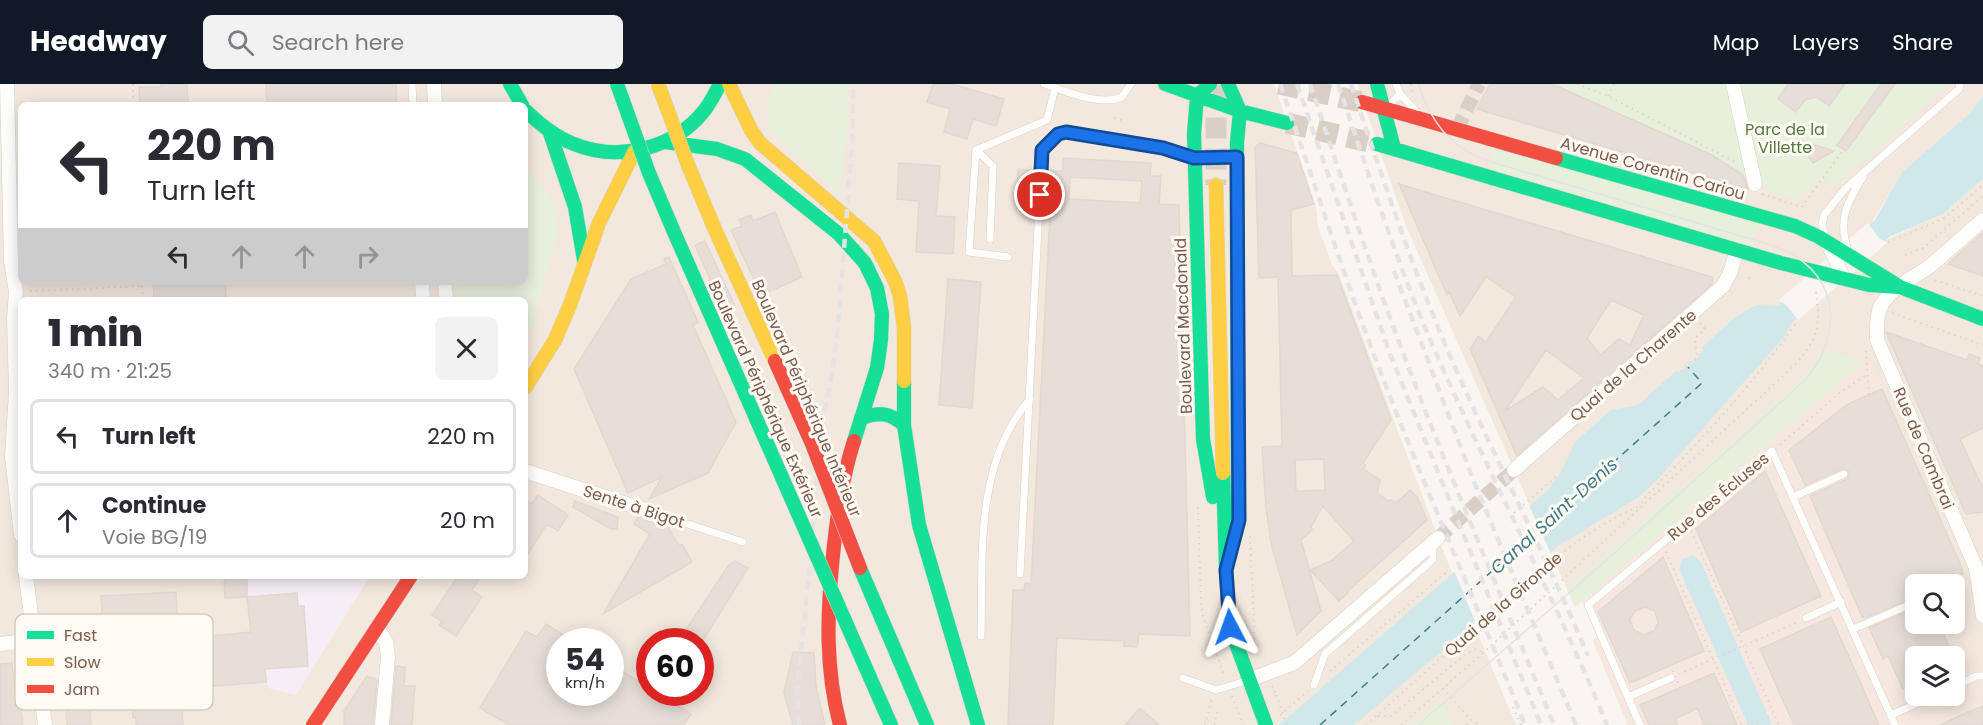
<!DOCTYPE html>
<html lang="en">
<head>
<meta charset="utf-8">
<style>
  body { margin:0; font-family:Poppins,sans-serif; background:#f2f2f3; color:#2b2b33; height:100vh; display:flex; flex-direction:column; font-size:22px; white-space:nowrap }
  * { box-sizing:border-box; margin:0 }
  p { font-size:20px; color:#7c7c81 }
  .icon { flex:none; width:33px; height:33px; fill:none; stroke:currentColor; stroke-width:2; stroke-linecap:round; stroke-linejoin:round }
  .map { position:relative; flex:1; overflow:hidden }
  .panel { position:absolute; left:18px; top:213px; width:510px; height:282px; display:flex; flex-direction:column; background:#fff; border-radius:9px; box-shadow:0 3px 15px #0003 }
  .panel>* { flex:none }
  .banner { position:absolute; left:18px; top:18px; width:510px; height:183px; border-radius:9px; box-shadow:0 3px 15px #0003; background:#fff; color:#2b2b33; overflow:hidden }
  .fabs { position:absolute; left:1905px; top:490px; display:grid; gap:12px }
  .fabs a { display:grid; place-items:center; width:60px; height:60px; border-radius:9px; background:#fff; box-shadow:0 3px 15px #0003; font-size:30px }
  .speed { position:absolute; left:546px; top:544px; display:flex; gap:12px; font-size:30px; font-weight:700; text-align:center }
  .speed>* { display:grid; place-content:center; width:78px; height:78px; border-radius:50%; background:#fff; box-shadow:0 3px 15px #0003; line-height:1 }
  .speed small { font-size:15px; font-weight:400 }
  .speed .limit { border:9px solid #d22; background:#fff; color:#111 }
  .pin { position:absolute; display:grid; place-items:center; width:51px; height:51px; color:#fff; margin:-26px; border:3px solid #fff; border-radius:50%; box-shadow:0 2px 6px #0007 }
  .me { position:absolute; width:66px; margin:-33px; rotate:356deg; stroke-linejoin:round; filter:drop-shadow(0 0 4px #0008) }
  .turn { display:flex; align-items:center; gap:21px; height:126px; padding:0 30px; font-size:27px }
  .turn .icon { width:78px; height:78px; stroke-width:2.5 }
  .turn b { display:block; font-size:42px; line-height:51px }
  .lanes { display:flex; align-items:center; height:57px; padding:0 30px; background:#0003; justify-content:center; gap:30px; direction:ltr }
  .lanes .off { opacity:.35 }
  .round { display:grid; place-items:center; flex:none; width:63px; height:63px; border-radius:9px; background:#f2f2f3 }
  .head { display:flex; align-items:center; justify-content:space-between; height:102px; padding:0 30px }
  h1 { font-size:36px; font-weight:800; line-height:45px }
  ul { padding:0; list-style:none }
  li { display:flex; align-items:center; gap:18px; height:75px; margin:0 12px 9px; padding:0 18px; border:3px solid #e1e1e2; border-radius:9px }
  li div { flex:1 }
  li b { display:block; font-size:22px }
  li em { font-style:normal }
  header { display:flex; align-items:center; gap:36px; box-sizing:border-box; height:84px; padding:0 30px; background:#111827; color:#fff }
  header strong { font-size:28px }
  nav { display:flex; gap:33px; margin-inline-start:auto; font-size:21px }
  .search { width:420px; height:54px; background:#f2f2f3; display:flex; align-items:center; gap:15px; box-sizing:border-box; padding:0 21px; border-radius:9px; color:#7c7c81; font-size:22px }
  .map>svg:first-child { display:block }
</style>
</head>
<body>
<header>
<strong>Headway</strong>
<div class="search"><svg class="icon" aria-label="search" viewBox="0 0 24 24"><circle cx="10" cy="10" r="6"/><path d="M15 15l6 6"/></svg>Search here</div>
<nav><a>Map</a><a>Layers</a><a>Share</a></nav>
</header>
<div class="map">
<svg width="1983" height="641" viewBox="0 0 1983 641">
  <rect width="100%" height="100%" fill="#f9f5f0"/>
  <path fill="#f2e8de" fill-rule="evenodd" d="M0,0H1274L1316,123L1318,142L1332,181L1338,188L1442,464L1516,641H0ZM21,21H525V198H21ZM21,216H525V492H21ZM560,558H610V609H560ZM650,558H700V609H650Z
    M1357,0H1983V12L1969,30L1902,88L1871,140L1885,156L1943,130L1983,95V641H1628L1593,557L1597,553L1582,517L1575,523L1406,142ZM1916,501H1954V540H1916ZM1916,573H1954V612H1916Z"/>
  <path fill="#f6e8e1" fill-rule="evenodd" d="M1871,279L1962,484L1971,577L1983,621V641H1628L1593,557L1597,553L1582,517L1862,280ZM1916,501H1954V540H1916ZM1916,573H1954V612H1916Z"/>
  <path fill="#f6eef6" d="M223,492H370L296,611L268,604L264,568L250,539L247,513L225,514Z"/>
  <path fill="#e7f0db" d="M773,0H846L847,47L840,110L771,47C765,30 768,17 773,0Z
    M1552,0H1949L1834,103L1823,92L1797,115L1754,102L1743,91L1712,71Z
    M1494,61L1760,139L1752,164L1488,83Z
    M525,82L539,96L554,122L558,149L533,241L525,255V216H458L457,198H525Z
    M1821,266L1859,276L1862,280L1575,523L1567,506L1798,298L1815,278Z
    M1440,617L1451,630L1448,633H1449L1453,641H1412Z"/>
  <path fill="#d0e8ea" d="M1983,12V95L1943,130L1889,153L1796,233L1783,254L1657,396L1639,413L1558,462L1456,555L1354,641H1279L1548,406L1560,390L1575,358L1611,326L1638,321L1676,287L1681,288L1699,273L1698,271L1704,266L1702,264C1713,253 1740,227 1755,222C1761,220 1771,222 1778,222L1875,136L1902,88L1969,30Z
    M1693,471L1701,478L1772,641H1748L1679,485L1682,475Z"/>
  <path fill="#f9f5f0" d="M1868,139L1879,154L1887,159L1798,236L1787,222L1779,216Z
    M1528,419L1552,472L1476,540L1453,484Z"/>
  <g fill="none" stroke-linecap="round" stroke-linejoin="round">
    <path stroke="#437c86" stroke-width="1.5" stroke-dasharray="8 6" stroke-linecap="butt" d="M1320,641L1702,299L1688,283"/>
  </g>
  <path fill="#e6ded7" stroke="#e2d8d2" stroke-width="1.5" fill-rule="evenodd" d="M161,0H187L188,21H140L139,3H161Z
    M266,0H396L397,21H267Z
    M933,0H952L1004,15L996,42L973,35L967,55L944,48L950,25L927,18Z
    M1490,0H1552L1712,71L1743,91L1748,105L1477,25Z
    M1788,0H1845L1829,22L1817,13L1805,16L1796,28L1778,15Z
    M1881,0H1895L1846,67L1837,61Z
    M1799,56L1834,67L1813,79Z
    M1260,59L1297,69L1314,120L1291,126L1292,192L1337,191L1391,336L1363,379L1366,381L1363,385L1380,396L1377,409L1389,417L1392,416L1396,419L1410,406L1417,413L1427,436L1347,508L1348,509L1339,517L1310,486L1331,477L1354,457L1323,422L1311,443L1312,446L1301,456L1321,527L1297,551L1271,459L1266,423L1262,363L1282,362L1278,193L1259,194L1255,63ZM1324,375L1325,406L1296,407L1295,376Z
    M1063,74L1151,79L1150,92H1161L1159,120L1179,121L1190,552L1139,550L1137,563L1124,562V557L1057,554L1053,641H1008L1013,506H1024L1025,499L1031,500L1051,110L1045,109L1047,87H1063ZM1070,93L1142,97L1140,119L1069,115Z
    M899,79L940,82L936,132L955,133L953,170L916,168L919,117L897,115Z
    M1018,85L1035,87L1034,109L1017,108Z
    M1399,100L1712,193L1713,199L1517,372L1470,265L1478,252L1486,258L1516,213L1486,193L1460,232L1449,208L1447,211ZM1611,216L1644,231L1630,261L1619,255L1600,271L1587,254ZM1546,266L1584,294L1558,316L1543,303L1505,327Z
    M775,128L802,193L761,211L731,146L742,142L739,136L751,131L753,137Z
    M1983,149V192L1948,180L1961,168Z
    M705,157L735,222L724,227L695,161Z
    M669,173L698,238L693,241L736,338L708,389L649,415L662,393L628,409L574,285L631,195L666,180L664,175Z
    M948,195L981,198L972,324L939,321Z
    M153,198H225L226,216H163L162,213H154Z
    M1886,248L1967,276L1969,270L1980,274L1978,280L1983,282V344L1960,355L1983,405V428L1966,430Z
    M1882,305L1962,484L1963,490L1937,501H1916V513L1865,534L1862,533L1810,412L1847,395L1849,391V387L1842,385L1805,401L1789,366L1848,320Z
    M1765,387L1821,512L1741,548L1696,445Z
    M538,411L568,431L558,447L547,440L525,474V416L532,420Z
    M575,417L618,433L617,445H611L573,423Z
    M638,433L651,438L659,436L666,439L679,462L682,460L692,478L603,530L650,450L634,440Z
    M1663,473L1704,567L1630,599L1598,528ZM1645,523L1655,527L1658,538L1654,547L1644,551L1634,546L1630,536L1635,527Z
    M735,477L748,484L702,558H678L728,482Z
    M224,492H247V513L225,514Z
    M458,492H481L472,506L482,513L456,552L439,541L442,538L432,531Z
    M176,508L178,549L104,553L101,512Z
    M297,509L298,522H304L308,582L265,585L266,598L204,603L200,553L251,548L247,513Z
    M1916,524V540H1950L1943,549L1954,573H1916V600L1903,605L1888,572L1883,575L1869,544Z
    M1831,533L1858,593L1879,641H1794L1760,565Z
    M546,540L575,558H560V609H610V580L650,604V609H657L691,630L684,641H509L480,624L526,547L537,553Z
    M87,561L91,641H67L63,562Z
    M793,568L814,569L816,602L825,641H793L784,609Z
    M12,579L16,611L19,610L23,641H0V580Z
    M396,582L405,583L404,602H415L412,641H391Z
    M1714,589L1737,641H1704L1697,624L1675,635L1678,641H1649L1640,621Z
    M367,592L377,596L373,641H344V627Z
    M182,617L183,641H136V634H133V621Z
    M1983,622V641H1940L1968,628Z
    M1140,624L1159,641H1125Z"/>
  <g fill="none" stroke-linecap="round" stroke-linejoin="round">
    <path stroke="#d9cfc7" stroke-width="14" stroke-dasharray="14 7" stroke-linecap="butt" d="M1457,45L1479,0
      M1438,454L1514,386"/>
    <path stroke="#d9cfc7" stroke-width="21" stroke-dasharray="21 10" stroke-linecap="butt" d="M1279,0L1362,18
      M1212,3L1216,16V101
      M1287,39L1377,60"/>
    <defs>
      <path id="lane" d="M412,0L413,21
        M1044,0C1069,8 1095,21 1121,14L1131,0
        M1400,10L1415,26
        M1387,23L1400,10L1396,0
        M976,66L993,82L990,155
        M1825,151L1822,141L1824,131L1845,105L1959,5L1960,0
        M1847,163C1838,135 1848,116 1863,93
        M1008,173L969,168L976,66L1047,36L1055,4
        M1793,413L1844,390
        M654,429L743,458
        M1020,490L1042,66L1058,50L1066,48L1163,64L1191,73
        M1806,534L1841,518
        M1853,545L1916,518
        M981,552C983,474 974,379 1030,315
        M1183,594L1216,606L1246,597
        M1314,601L1325,570L1429,479L1433,475V461
        M1954,603L1976,592H1983
        M1628,613L1671,594
        M1891,631L1934,612
        M1640,641L1588,521L1772,367L1895,641"/>
      <path id="street" d="M7,0L11,177L16,208L14,234L16,308L12,372L21,451
        M434,0L435,21
        M1733,0L1755,100
        M1983,136C1965,151 1948,167 1930,182C1914,194 1889,204 1880,224C1876,233 1877,246 1877,256L1976,484L1983,532
        M1828,159L1844,195
        M422,198L423,216
        M445,198L446,216
        M1514,386L1723,202L1730,189L1737,166
        M525,387L654,429
        M26,492L45,641
        M378,545L386,558L388,573L382,641
        M0,560L34,556
        M1249,596L1294,579L1438,454"/>
      <path id="fast" d="M510,0L522,21
        M1165,0L1240,27L1287,39
        M1210,0L1197,12L1194,50L1203,355L1213,413
        M1228,0L1240,27L1237,58L1238,439
        M1377,0L1394,64
        M525,26C540,40 555,53 574,60C618,78 673,65 703,28C710,20 715,9 720,0
        M550,49L575,123L584,176
        M665,58L717,65L745,75L839,150L865,179L877,204L882,230L881,256L877,284L854,357
        M1377,60L1781,179L1869,201L1899,203
        M1194,74L1237,73
        M1556,74L1795,142L1819,153L1900,203L1983,235
        M904,297V341L919,441L978,641
        M861,334C879,328 889,328 904,341
        M1223,389L1226,486L1230,543L1266,641
        M860,484L927,641
        M865,582L891,641"/>
      <path id="slow" d="M729,0L751,46L760,59L874,157L895,197L900,212L904,244V297
        M1216,101L1223,389
        M525,304L555,256L570,221L599,139L634,68"/>
      <path id="jam" d="M1362,18L1556,74
        M313,641L411,492
        M840,641C825,584 827,529 833,471C837,432 842,394 854,357"/>
    </defs>
    <use href="#lane" stroke="#d7d1cb" stroke-width="8"/>
    <use href="#street" stroke="#d7d1cb" stroke-width="15"/>
    <use href="#fast" stroke="#d9d2cb" stroke-width="15"/>
    <use href="#slow" stroke="#d9d2cb" stroke-width="15"/>
    <use href="#jam" stroke="#d9d2cb" stroke-width="15"/>
    <path stroke="#dcd5d0" stroke-width="2" stroke-dasharray="1.5 4.5" stroke-linecap="butt" d="M133,0V21
      M1411,0L1413,9
      M1577,0L1608,12L1735,78
      M1608,12L1614,0
      M1114,34L1124,37
      M1762,110L1802,123
      M1802,123L1844,65
      M1888,158L1943,135L1983,101
      M1905,171L1923,164L1983,112
      M1749,195L1750,191
      M1935,196L1983,212
      M142,202L143,216
      M30,207L142,202V198
      M1892,229L1983,261
      M1866,267L1869,311
      M1681,287L1697,273L1695,254L1705,245L1700,239
      M1780,361L1837,311L1866,291
      M1642,419L1647,411C1701,357 1752,301 1796,239
      M1198,423L1201,520L1203,533L1225,593
      M1514,429L1558,391
      M1691,447L1779,641
      M1250,452L1255,557
      M1666,468L1742,641
      M1330,587L1449,486
      M1679,590L1798,538
      M1272,602L1276,611
      M1443,604L1471,636L1481,641
      M1232,612L1243,641
      M1513,623L1521,641
      M1280,631L1308,607
      M1378,632H1391L1467,569L1477,565L1483,569
      M1205,641L1212,614
      M1214,641L1218,625
      M1366,641C1412,600 1457,559 1503,518C1545,482 1587,444 1638,423
      M1401,641L1483,569L1797,279C1820,250 1820,242 1816,207
      M1466,641L1471,636
      M1751,641L1773,631"/>
    <use href="#lane" stroke="#fefefd" stroke-width="7"/>
    <use href="#street" stroke="#fefefd" stroke-width="14"/>
    <use href="#fast" stroke="#16e098" stroke-width="14"/>
    <use href="#slow" stroke="#ffcf43" stroke-width="14"/>
    <use href="#jam" stroke="#f24e42" stroke-width="14"/>
    <path stroke="#e6e3e7" stroke-width="1.5" d="M1418,641L1601,481L1804,297C1839,259 1843,202 1795,172C1785,165 1772,162 1761,158L1495,79C1451,65 1433,42 1418,0"/>
    <path stroke="#e6e3e7" stroke-width="4.5" stroke-dasharray="9 6" stroke-linecap="butt" d="M1280,0C1314,97 1345,196 1382,292C1427,409 1478,524 1525,641
      M1297,0L1390,270L1541,641
      M1310,0C1339,86 1367,173 1399,258C1447,387 1502,513 1554,641
      M1338,0C1367,85 1394,170 1429,253C1485,384 1553,509 1607,641
      M1351,0C1384,98 1416,196 1458,290C1500,385 1548,476 1588,572
      M1394,187L1474,398L1576,641
      M799,641L797,605L810,482L820,352L835,272L839,231L853,48V0"/>
    <defs>
      <path id="fast-bridge" d="M617,0L649,89L674,148L865,582"/>
      <path id="slow-bridge" d="M658,0L688,81L716,148L775,277"/>
      <path id="jam-bridge" d="M775,277L812,360L860,484"/>
    </defs>
    <use href="#fast-bridge" stroke="#dad1cc" stroke-width="15" stroke-linecap="butt"/>
    <use href="#slow-bridge" stroke="#dad1cc" stroke-width="15" stroke-linecap="butt"/>
    <use href="#jam-bridge" stroke="#dad1cc" stroke-width="15" stroke-linecap="butt"/>
    <path stroke="#dcd5d0" stroke-width="2" stroke-dasharray="1.5 4.5" stroke-linecap="butt" d="M1670,581L1680,604
      M1276,611L1287,641"/>
    <use href="#fast-bridge" stroke="#16e098" stroke-width="14"/>
    <use href="#slow-bridge" stroke="#ffcf43" stroke-width="14"/>
    <use href="#jam-bridge" stroke="#f24e42" stroke-width="14"/>
  </g>
  <g fill="none" stroke-linecap="round" stroke-linejoin="round">
    <defs>
      <path id="route" d="M1040,111L1042,66L1058,50L1066,48L1163,64L1194,74L1237,73L1239,436L1226,486L1230,543"/>
    </defs>
    <use href="#route" stroke="#114b97" stroke-width="15"/>
    <use href="#route" stroke="#1a73e8" stroke-width="10"/>
  </g>
  <g text-anchor="middle" stroke-width="6" stroke-linejoin="round" paint-order="stroke">
    <g font-size="16" fill="#537a41" stroke="#fffaf3">
      <text x="1785" y="51">Parc de la<tspan x="1785" dy="18">Villette</tspan></text>
    </g>
    <g font-size="16" fill="#7a5c4d" stroke="#fffaf3">
      <text transform="translate(1653 84) rotate(16)" y="6">Avenue Corentin Cariou</text>
      <text transform="translate(1183 242) rotate(-92)" y="6">Boulevard Macdonald</text>
      <text transform="translate(1633 281) rotate(-41)" y="6">Quai de la Charente</text>
      <text transform="translate(807 314) rotate(67)" y="6">Boulevard Périphérique Intérieur</text>
      <text transform="translate(766 315) rotate(66)" y="6">Boulevard Périphérique Extérieur</text>
      <text transform="translate(1924 364) rotate(67)" y="6">Rue de Cambrai</text>
      <text transform="translate(1718 412) rotate(-40)" y="6">Rue des Écluses</text>
      <text transform="translate(634 422) rotate(18)" y="6">Sente à Bigot</text>
      <text transform="translate(1503 520) rotate(-41)" y="6">Quai de la Gironde</text>
    </g>
    <g font-size="18" font-style="italic" fill="#437c86" stroke="#fffaf3">
      <text transform="translate(1554 432) rotate(-42)" y="6">Canal Saint-Denis</text>
    </g>
  </g>
  <rect x="15" y="530" width="198" height="96" rx="9" fill="#fffaf3" stroke="#d7cbc1" stroke-width="1.5"/>
  <rect x="27" y="547" width="27" height="8" fill="#16e098"/>
  <rect x="27" y="574" width="27" height="8" fill="#ffcf43"/>
  <rect x="27" y="601" width="27" height="8" fill="#f24e42"/>
  <g font-size="16" fill="#7a5c4d">
    <text x="64" y="557">Fast</text>
    <text x="64" y="584">Slow</text>
    <text x="64" y="611">Jam</text>
  </g>
</svg>
<div class="fabs">
<a><svg class="icon" aria-label="search" viewBox="0 0 24 24"><circle cx="10" cy="10" r="6"/><path d="M15 15l6 6"/></svg></a>
<a><svg class="icon" aria-label="layers" viewBox="0 0 24 24"><path d="M12 4l9 5-9 5-9-5zM3 14l9 5 9-5"/></svg></a>
</div>
<div class="speed"><div>54<small>km/h</small></div><div class="limit">60</div></div>
<div class="pin" style="left:1040px;top:111px;background:#d93025"><svg class="icon" aria-label="arrive" viewBox="0 0 24 24"><path d="M6 21V4h12l-3 4 3 4H6"/></svg></div>
<svg class="me" style="left:1230px;top:543px" viewBox="-20 -20 40 40"><path d="M0-17L14 15 0 8-14 15z" fill="#1a73e8" stroke="#fff" stroke-width="4"/></svg>
<div class="banner">
<div class="turn"><svg class="icon" aria-label="left" viewBox="0 0 24 24"><path d="M17 20v-9H6M10 6l-5 5 5 5"/></svg><div><b>220 m</b>Turn left</div></div>
<div class="lanes"><svg class="icon" aria-label="left" viewBox="0 0 24 24"><path d="M17 20v-9H6M10 6l-5 5 5 5"/></svg><svg class="icon off" aria-label="ahead" viewBox="0 0 24 24"><path d="M12 20V5M6 11l6-6 6 6"/></svg><svg class="icon off" aria-label="ahead" viewBox="0 0 24 24"><path d="M12 20V5M6 11l6-6 6 6"/></svg><svg class="icon off" aria-label="right" viewBox="0 0 24 24"><path d="M7 20v-9h11M14 6l5 5-5 5"/></svg></div>
</div>
<section class="panel">
<div class="head"><div><h1>1 min</h1><p>340 m · 21:25</p></div><a class="round"><svg class="icon" aria-label="close" viewBox="0 0 24 24"><path d="M6 6l12 12M18 6L6 18"/></svg></a></div>
<ul>
<li><svg class="icon" aria-label="left" viewBox="0 0 24 24"><path d="M17 20v-9H6M10 6l-5 5 5 5"/></svg><div><b>Turn left</b></div><em>220 m</em></li>
<li><svg class="icon" aria-label="ahead" viewBox="0 0 24 24"><path d="M12 20V5M6 11l6-6 6 6"/></svg><div><b>Continue</b><p>Voie BG/19</p></div><em>20 m</em></li>
</ul>
</section>
</div>
</body>
</html>
